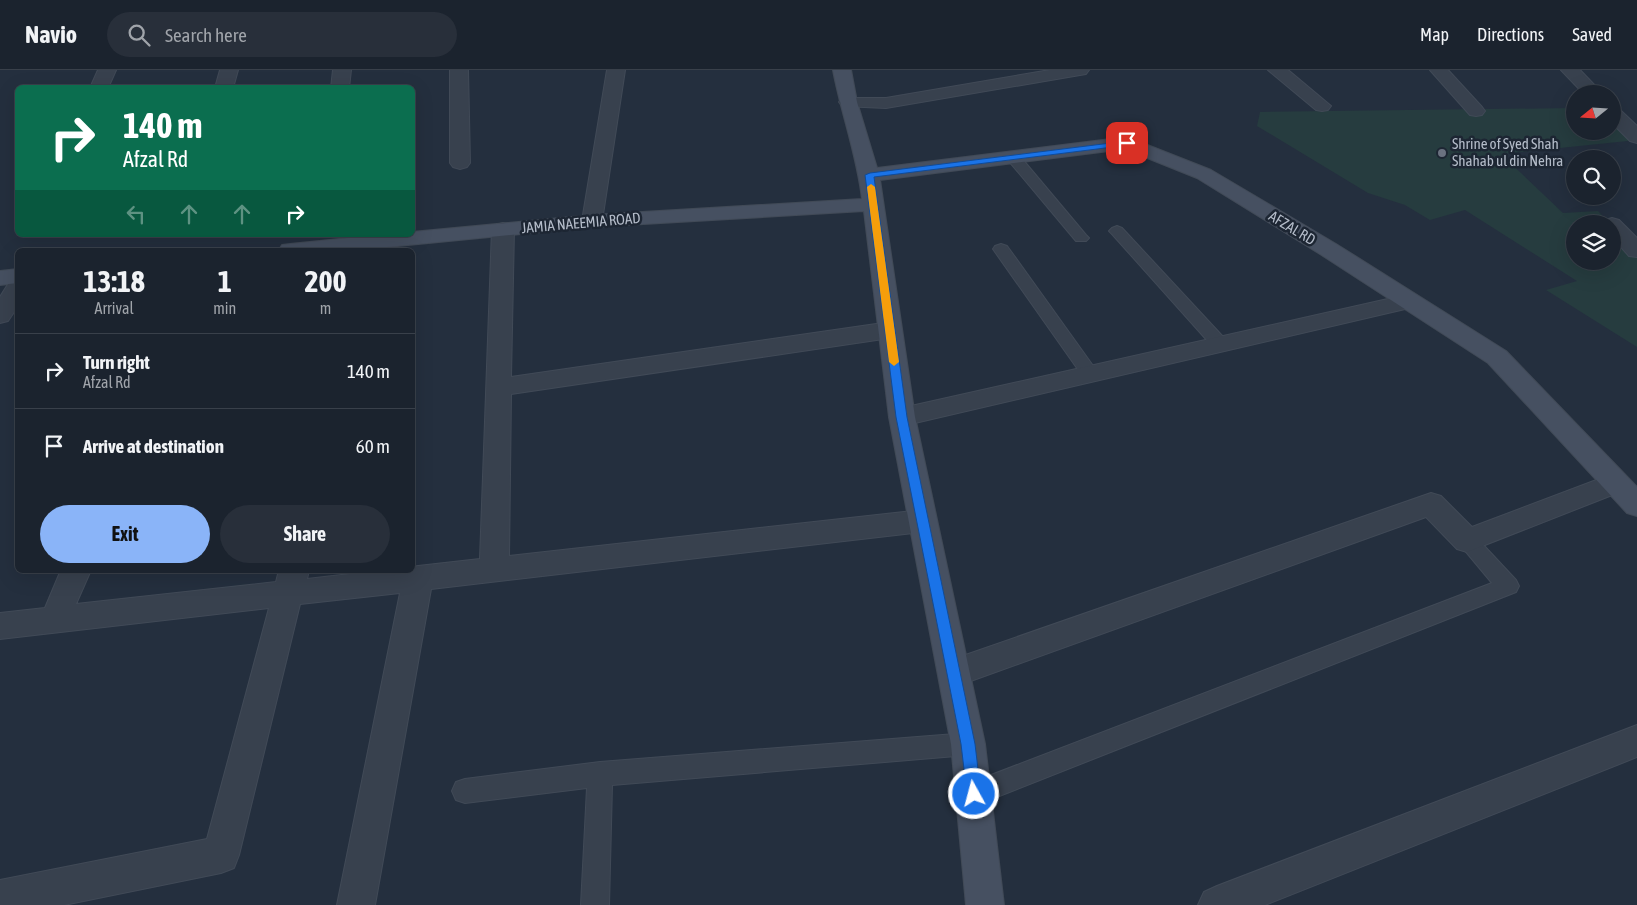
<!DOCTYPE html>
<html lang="en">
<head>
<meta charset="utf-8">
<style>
  body { margin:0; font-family:"Asap Condensed",sans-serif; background:#282f3a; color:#f1f3f6; height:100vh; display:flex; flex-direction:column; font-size:19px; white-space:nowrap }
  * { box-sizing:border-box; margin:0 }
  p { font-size:16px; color:#a0a4aa }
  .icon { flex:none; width:28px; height:28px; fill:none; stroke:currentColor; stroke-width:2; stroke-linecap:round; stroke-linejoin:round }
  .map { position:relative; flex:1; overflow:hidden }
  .panel { position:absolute; left:15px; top:178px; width:400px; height:325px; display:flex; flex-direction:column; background:#1b232e; border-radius:8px; box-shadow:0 5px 20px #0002,0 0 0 1px #39404a }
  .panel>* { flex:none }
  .guide { position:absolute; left:15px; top:15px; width:400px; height:152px; border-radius:8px; box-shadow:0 5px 20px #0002,0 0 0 1px #39404a; background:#0b6e4f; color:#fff; overflow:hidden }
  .needle { width:32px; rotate:252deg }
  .buttons { position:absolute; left:1566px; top:15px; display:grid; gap:10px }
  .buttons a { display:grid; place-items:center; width:55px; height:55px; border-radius:50%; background:#1b232e; box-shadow:0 5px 20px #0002,0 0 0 1px #39404a; font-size:25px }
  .pin { position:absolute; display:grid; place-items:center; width:42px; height:42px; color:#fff; margin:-21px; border-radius:10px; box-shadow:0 2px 8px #0006 }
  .me { position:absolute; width:55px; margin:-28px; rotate:353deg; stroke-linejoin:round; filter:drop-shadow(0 0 4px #0008) }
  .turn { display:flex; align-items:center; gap:18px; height:105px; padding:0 25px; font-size:22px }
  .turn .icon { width:65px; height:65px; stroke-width:2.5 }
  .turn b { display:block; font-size:35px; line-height:42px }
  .lanes { display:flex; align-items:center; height:48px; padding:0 25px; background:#0003; justify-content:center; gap:25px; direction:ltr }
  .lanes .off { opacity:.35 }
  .eta { display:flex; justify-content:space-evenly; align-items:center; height:85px; text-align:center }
  .eta b { font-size:30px; font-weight:700; line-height:35px }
  .cta { display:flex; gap:10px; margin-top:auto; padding:10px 25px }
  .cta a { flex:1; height:58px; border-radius:30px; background:#8ab4f8; color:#111; font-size:20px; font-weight:700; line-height:58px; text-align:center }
  .cta a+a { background:#282f3a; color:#f1f3f6 }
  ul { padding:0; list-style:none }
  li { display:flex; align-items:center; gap:15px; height:75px; padding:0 25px; border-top:1px solid #39404a }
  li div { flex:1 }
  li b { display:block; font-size:19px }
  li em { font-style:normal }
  header { display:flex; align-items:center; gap:30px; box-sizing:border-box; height:70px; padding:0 25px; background:#1b232e; border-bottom:1px solid #39404a }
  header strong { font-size:24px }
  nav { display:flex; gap:28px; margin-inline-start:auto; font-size:18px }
  .search { width:350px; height:45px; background:#282f3a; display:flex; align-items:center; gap:12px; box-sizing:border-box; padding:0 18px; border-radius:28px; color:#a0a4aa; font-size:19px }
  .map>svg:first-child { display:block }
</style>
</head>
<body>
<header>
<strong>Navio</strong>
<div class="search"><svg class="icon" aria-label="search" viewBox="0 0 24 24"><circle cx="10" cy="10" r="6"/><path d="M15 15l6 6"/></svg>Search here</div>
<nav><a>Map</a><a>Directions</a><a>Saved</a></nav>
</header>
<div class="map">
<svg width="1637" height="835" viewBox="0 0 1637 835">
  <rect width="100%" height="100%" fill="#242f3e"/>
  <path fill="#263c3f" d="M1575,38V61H1612L1613,42L1637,70L1501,84L1563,143L1598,141L1610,154H1575V191H1612L1613,157L1637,183V277L1546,220L1577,211L1465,140L1430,150L1405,135L1368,123L1257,56L1260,42Z"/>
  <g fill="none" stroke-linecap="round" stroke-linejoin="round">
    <defs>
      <path id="lane" d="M1013,83L1018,84L1086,165L1089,168L1086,171H1076L1008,90L1006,87Z
        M1117,156L1122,158L1226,270L1229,274L1226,278L1220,280L1214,278L1112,164L1109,161L1112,158Z
        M1001,174L1007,176L1096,300L1099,304L1096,308L1090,310L1084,308L993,179L995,176Z
        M1467,463L1474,465L1516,510L1519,516L1516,522L974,736L965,733L961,724L965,715L1492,513L1457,471L1460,465Z
        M968,663L977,666L980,674L977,682L968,685L612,715L609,835H581L587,718L465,733L456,730L452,721L456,712L465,709L600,692Z"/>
      <path id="street" d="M98,0H116L108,18H90Z
        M220,0H238L233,18H215Z
        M333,0H351L349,18H331Z
        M450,0H468L470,93L467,97L460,99L453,97L450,93Z
        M607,0H625L602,151L599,155L592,157L585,155L582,151Z
        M1050,0H1089L1086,4L1080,5L886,38L842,36L839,32L842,28H886Z
        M1268,0H1288L1331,36L1328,40L1322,41L1316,40Z
        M1430,0H1448L1482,37L1485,41L1482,45L1476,46L1470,45Z
        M1561,0H1580L1603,24H1584Z
        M1612,37L1618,38L1637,56V73L1630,71L1612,53Z
        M1612,148L1619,150L1637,168V187L1629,186L1612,167V154H1602L1605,150Z
        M503,153L510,155L514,159L511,307L890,252L898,255L902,260L898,265L890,268L511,324L509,486L922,440L932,443L936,451L932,459L922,462L431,519L375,835H337L400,523L300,534L239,785L234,798L221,803L64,835H0V810L207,769L269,538L0,569V543L45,538L61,500H91L76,534L276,512L279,500H309L307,509L384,500H412V497L418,496L480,489L492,159L496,155Z
        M18,209V236L8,251L0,253V227L10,211Z
        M1410,224L1418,226L1421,231L1418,236L902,356L893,353L889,347L893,341L902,338Z
        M1615,403L1625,406L1629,413L1625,420L1467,482L1457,479L1426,447L954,617L943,613L938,603L943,593L954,589L1431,423L1441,426L1472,457Z
        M1637,655V687L1265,835H1198L1204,822L1217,816Z"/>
      <path id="secondary" d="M833,0H851L857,32L877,98L1127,67L1211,100L1336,174L1506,281L1637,417V446L1627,443L1488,293L1320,184L1197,108L1125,79L880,110L915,347L985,674L1004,835H966L951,674L889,347L864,141L592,157L357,180H279L282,175L290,174L379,165H412V162L592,145L862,129C857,85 841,43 833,0Z
        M18,199V213L0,215V201Z"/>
    </defs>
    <use href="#lane" stroke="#414a57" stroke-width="2"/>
    <use href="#street" stroke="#414a57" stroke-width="2"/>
    <use href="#secondary" stroke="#414a57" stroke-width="2"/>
    <use href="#lane" fill="#38414e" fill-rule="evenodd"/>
    <use href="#street" fill="#38414e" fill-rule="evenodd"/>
    <use href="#secondary" fill="#465061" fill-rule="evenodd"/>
  </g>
  <path fill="#1a73e8" stroke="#114b97" d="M1127,71L1131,73L1129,75L874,107L907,347L975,674L981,724L979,729L974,731L969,729L967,724L961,674L896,347L865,105L870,103Z"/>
  <path fill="#f59e0b" d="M871,114L875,117L899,292L894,296L889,292L867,117Z"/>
  <circle fill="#6b7280" stroke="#1d2633" stroke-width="2" cx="1442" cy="83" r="5"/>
  <g text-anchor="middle" stroke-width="5" stroke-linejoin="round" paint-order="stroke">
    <g font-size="15" fill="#b4bcc9" stroke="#1d2633" text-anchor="start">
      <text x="1452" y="79">Shrine of Syed Shah<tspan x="1452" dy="17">Shahab ul din Nehra</tspan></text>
    </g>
    <g font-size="15" fill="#b4bcc9" stroke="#1d2633">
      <text transform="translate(581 153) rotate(-5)" y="5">JAMIA NAEEMIA ROAD</text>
      <text transform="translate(1292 158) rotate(31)" y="5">AFZAL RD</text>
    </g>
  </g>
</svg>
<div class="buttons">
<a><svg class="needle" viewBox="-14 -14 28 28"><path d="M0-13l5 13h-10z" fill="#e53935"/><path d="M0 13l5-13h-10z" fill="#a0a4aa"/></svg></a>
<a><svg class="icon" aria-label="search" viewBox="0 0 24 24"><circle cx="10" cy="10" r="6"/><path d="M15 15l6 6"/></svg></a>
<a><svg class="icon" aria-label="layers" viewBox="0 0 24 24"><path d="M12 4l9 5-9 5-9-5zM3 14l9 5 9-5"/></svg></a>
</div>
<div class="pin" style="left:1127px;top:73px;background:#d93025"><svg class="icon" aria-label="arrive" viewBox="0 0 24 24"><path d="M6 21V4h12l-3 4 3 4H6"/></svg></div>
<svg class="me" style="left:974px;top:724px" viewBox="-20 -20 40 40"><circle r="17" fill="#1a73e8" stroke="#fff" stroke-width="3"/><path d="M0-11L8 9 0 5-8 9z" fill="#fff"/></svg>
<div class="guide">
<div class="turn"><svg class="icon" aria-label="right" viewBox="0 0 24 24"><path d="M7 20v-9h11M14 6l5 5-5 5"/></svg><div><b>140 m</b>Afzal Rd</div></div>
<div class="lanes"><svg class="icon off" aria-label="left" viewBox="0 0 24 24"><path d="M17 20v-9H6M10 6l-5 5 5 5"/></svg><svg class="icon off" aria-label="ahead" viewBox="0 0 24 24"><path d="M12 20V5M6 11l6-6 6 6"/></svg><svg class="icon off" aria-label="ahead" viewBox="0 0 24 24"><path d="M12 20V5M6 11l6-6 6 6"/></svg><svg class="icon" aria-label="right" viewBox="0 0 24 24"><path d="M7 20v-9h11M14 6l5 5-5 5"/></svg></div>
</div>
<section class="panel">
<div class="eta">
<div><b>13:18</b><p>Arrival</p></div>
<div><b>1</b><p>min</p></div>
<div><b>200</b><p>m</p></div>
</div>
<ul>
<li><svg class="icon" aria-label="right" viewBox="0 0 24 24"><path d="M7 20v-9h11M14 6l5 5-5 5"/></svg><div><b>Turn right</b><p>Afzal Rd</p></div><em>140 m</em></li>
<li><svg class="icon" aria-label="arrive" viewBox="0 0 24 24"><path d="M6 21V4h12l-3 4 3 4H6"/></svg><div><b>Arrive at destination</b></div><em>60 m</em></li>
</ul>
<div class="cta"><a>Exit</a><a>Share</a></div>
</section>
</div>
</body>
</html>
